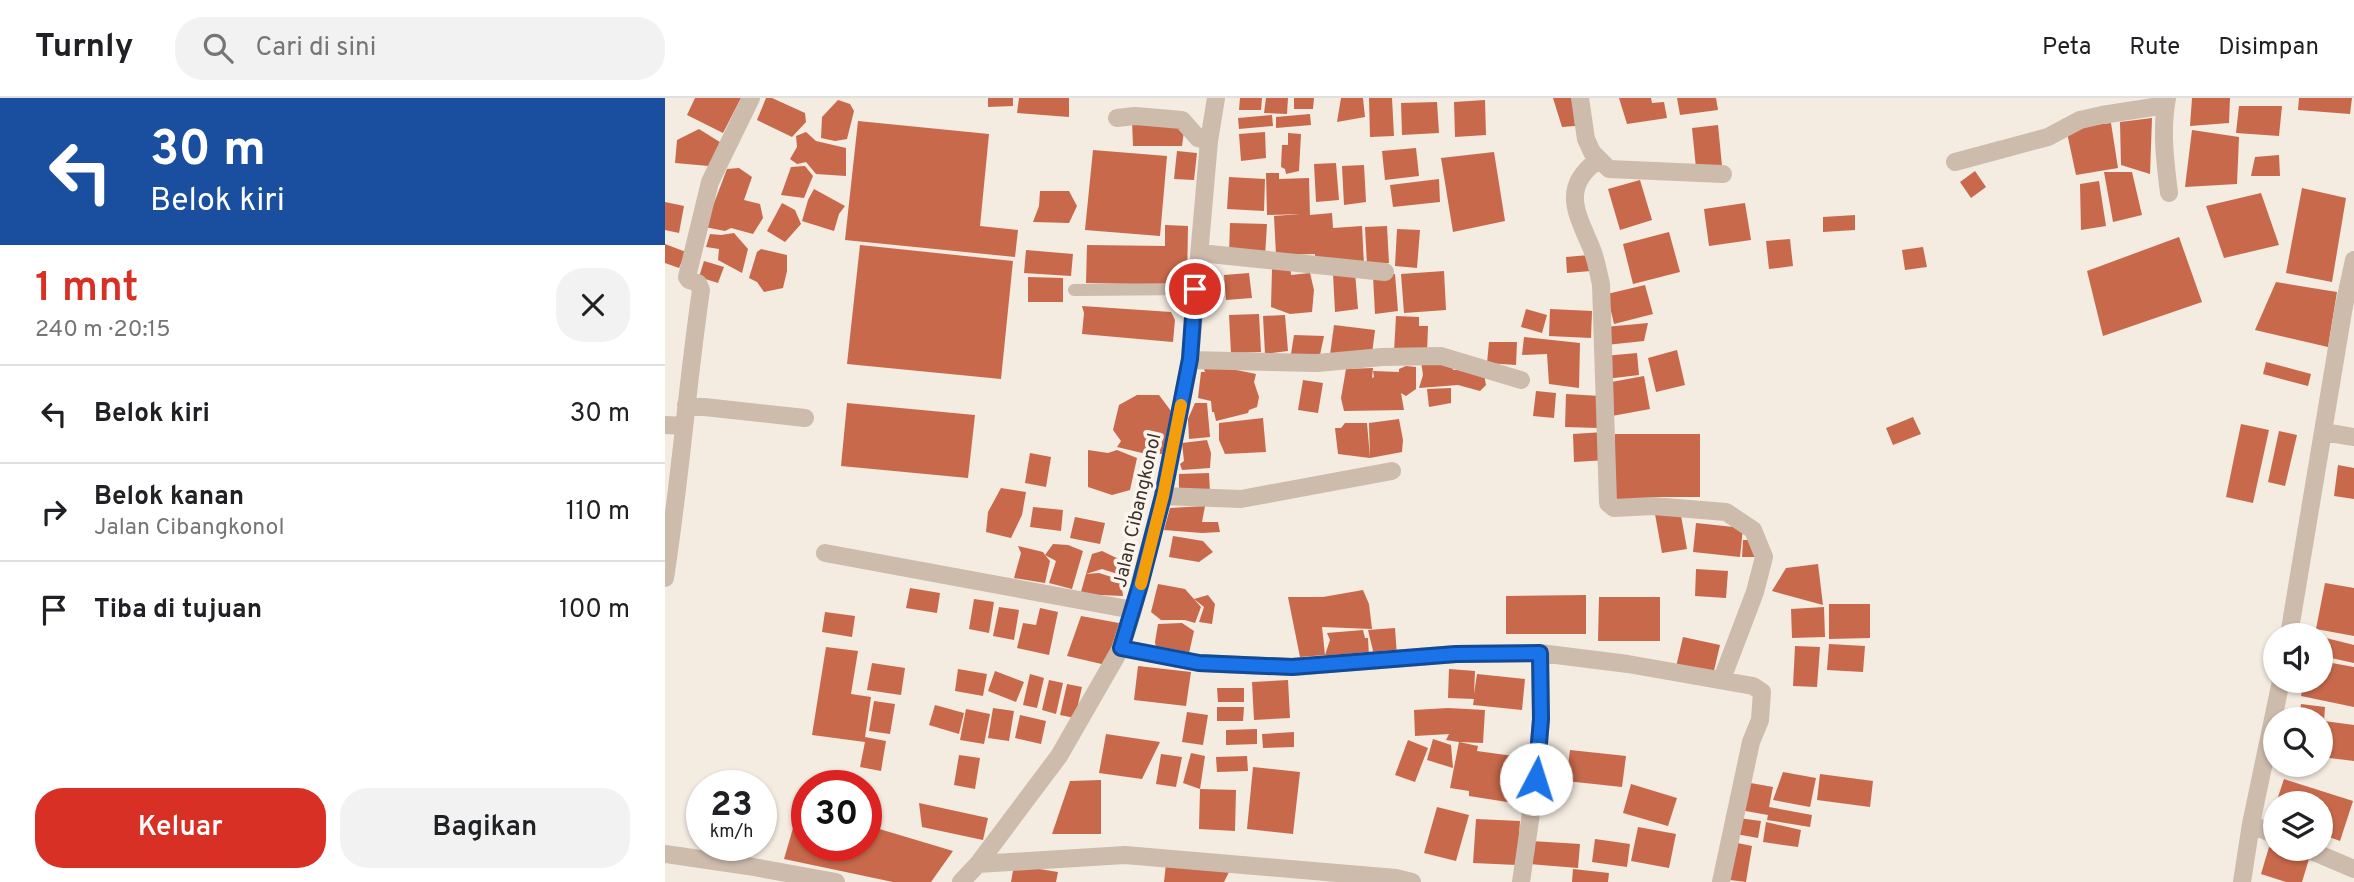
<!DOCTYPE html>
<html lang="id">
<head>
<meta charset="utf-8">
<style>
  body { margin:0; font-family:Overpass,sans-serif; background:#f2f2f2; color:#202124; height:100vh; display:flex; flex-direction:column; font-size:26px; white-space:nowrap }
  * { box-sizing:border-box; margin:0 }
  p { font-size:23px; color:#757577 }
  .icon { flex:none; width:38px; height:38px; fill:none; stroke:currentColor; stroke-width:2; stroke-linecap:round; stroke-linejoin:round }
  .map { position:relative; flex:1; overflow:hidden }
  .drawer { display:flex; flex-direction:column; background:#fff; width:665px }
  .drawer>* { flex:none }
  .banner { background:#1a4fa0; color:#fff; overflow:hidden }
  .buttons { position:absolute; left:1598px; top:525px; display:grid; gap:14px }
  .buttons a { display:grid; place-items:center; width:70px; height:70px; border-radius:50%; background:#fff; box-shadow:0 2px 5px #0004; font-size:35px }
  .speed { position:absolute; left:21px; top:672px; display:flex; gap:14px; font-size:35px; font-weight:700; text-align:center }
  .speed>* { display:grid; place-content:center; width:91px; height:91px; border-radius:50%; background:#fff; box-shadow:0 2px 5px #0004; line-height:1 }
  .speed small { font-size:18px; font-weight:400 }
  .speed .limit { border:10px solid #d22; background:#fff; color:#111 }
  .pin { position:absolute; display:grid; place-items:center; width:60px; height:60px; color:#fff; margin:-30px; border:4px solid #fff; border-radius:50%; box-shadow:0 2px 7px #0007 }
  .me { position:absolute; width:77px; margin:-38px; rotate:5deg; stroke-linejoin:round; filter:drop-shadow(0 0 5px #0008) }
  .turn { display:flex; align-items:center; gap:24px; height:147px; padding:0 35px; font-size:32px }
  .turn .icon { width:91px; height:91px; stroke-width:2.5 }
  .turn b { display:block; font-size:49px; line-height:60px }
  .round { display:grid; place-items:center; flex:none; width:74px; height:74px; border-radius:28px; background:#f2f2f2 }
  .head { display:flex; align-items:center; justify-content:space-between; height:119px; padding:0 35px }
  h1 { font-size:42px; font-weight:600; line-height:52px; color:#d93025 }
  .button { display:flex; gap:14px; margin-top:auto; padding:14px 35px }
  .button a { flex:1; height:80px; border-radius:28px; background:#d93025; color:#fff; font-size:28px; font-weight:600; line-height:80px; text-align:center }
  .button a+a { background:#f2f2f2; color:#202124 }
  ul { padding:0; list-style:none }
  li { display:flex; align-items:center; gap:21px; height:98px; padding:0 35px; border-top:2px solid #e0e0e0 }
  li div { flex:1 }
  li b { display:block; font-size:26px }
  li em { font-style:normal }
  header { display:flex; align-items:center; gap:42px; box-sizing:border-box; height:98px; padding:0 35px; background:#fff; border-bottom:2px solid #e0e0e0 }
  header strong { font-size:33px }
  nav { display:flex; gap:38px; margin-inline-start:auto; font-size:24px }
  .search { width:490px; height:63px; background:#f2f2f2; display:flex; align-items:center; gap:18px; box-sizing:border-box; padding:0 24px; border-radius:28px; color:#757577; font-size:26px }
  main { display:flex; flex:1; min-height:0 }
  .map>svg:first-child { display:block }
</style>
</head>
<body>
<header>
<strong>Turnly</strong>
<div class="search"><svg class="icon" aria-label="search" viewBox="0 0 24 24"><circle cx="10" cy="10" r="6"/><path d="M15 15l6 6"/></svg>Cari di sini</div>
<nav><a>Peta</a><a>Rute</a><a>Disimpan</a></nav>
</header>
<main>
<section class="drawer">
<div class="banner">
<div class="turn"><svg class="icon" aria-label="left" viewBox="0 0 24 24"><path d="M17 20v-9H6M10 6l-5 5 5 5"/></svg><div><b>30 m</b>Belok kiri</div></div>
</div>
<div class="head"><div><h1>1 mnt</h1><p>240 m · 20:15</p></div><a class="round"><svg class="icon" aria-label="close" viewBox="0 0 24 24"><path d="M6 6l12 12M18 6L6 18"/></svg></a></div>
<ul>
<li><svg class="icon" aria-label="left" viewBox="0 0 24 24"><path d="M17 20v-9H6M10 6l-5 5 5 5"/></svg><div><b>Belok kiri</b></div><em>30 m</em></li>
<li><svg class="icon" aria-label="right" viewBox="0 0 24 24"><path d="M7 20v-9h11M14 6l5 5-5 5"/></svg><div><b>Belok kanan</b><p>Jalan Cibangkonol</p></div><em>110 m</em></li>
<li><svg class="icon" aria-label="arrive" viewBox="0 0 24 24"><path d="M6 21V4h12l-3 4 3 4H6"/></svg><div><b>Tiba di tujuan</b></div><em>100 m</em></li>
</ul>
<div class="button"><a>Keluar</a><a>Bagikan</a></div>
</section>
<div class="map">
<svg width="1689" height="784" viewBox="0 0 1689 784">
  <rect width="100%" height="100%" fill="#f4ebe1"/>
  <path fill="#c8694b" d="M30,0H76L58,35L22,17Z
    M101,0H107L140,15L141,24L127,39L92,22Z
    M323,0H348V8L323,9Z
    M354,0H404V19L352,15Z
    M575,0H597L596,12H574Z
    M601,0H623L622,16L599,15Z
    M629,0H649L648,11H629Z
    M676,0H698L700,19L672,24Z
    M704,0H727L729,38L705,39Z
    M888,0H908L910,28L897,29Z
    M954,0H986L987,5L999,4L1002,20L962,26Z
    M1012,0H1051L1053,12L1015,17Z
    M1527,0H1565L1564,25L1525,28Z
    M1634,0H1687L1685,16L1633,12Z
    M173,2L185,6L189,13L182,41L170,43L156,40L157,19Z
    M820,2L821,37L790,39L789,4Z
    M772,4L774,35L737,37L736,5Z
    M1574,8H1617L1614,38L1571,35Z
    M645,16L646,27L611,30V19Z
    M607,17L608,28L574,31L573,20Z
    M1487,20L1485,76L1456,67L1455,24Z
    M193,23L324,36L315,128L353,132L350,159L180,142Z
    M467,23L520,25L517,48H468Z
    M1446,25L1453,70L1411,77L1401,30Z
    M1053,27L1057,68L1031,70L1027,30Z
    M34,31L58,46L44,68L10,65L12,42Z
    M1527,32L1574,39L1572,86L1520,89Z
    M141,34L151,43L181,50V78L151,76L141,64L132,66L125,61L132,49L131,38Z
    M600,34L601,60L576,63L574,36Z
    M623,35L636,36L634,73L621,76L620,71L616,69L617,47H623Z
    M751,50L754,78L720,82L717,53Z
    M428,52L502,58L495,138L420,132Z
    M512,53L532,55L529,82L509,81Z
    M829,54L840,123L788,134L776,60Z
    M1614,57L1615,78H1586L1590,59Z
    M671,65L674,102L651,104L649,66Z
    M699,67L701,104L679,107L677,68Z
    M140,68L148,78L139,100L116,97L126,69Z
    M74,70L87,79L79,102L95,106L98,120L88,136L66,130L60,133L40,129L62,71Z
    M1310,73L1321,89L1306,100L1295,84Z
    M1439,74H1467L1477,117L1448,124Z
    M601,75H614V81L644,80L645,117L667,115L668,130L697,128L699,167L650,162V156L611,157L609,118L635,116L602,117Z
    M564,79L600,81L599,113L562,111Z
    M774,81L775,104L728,109L725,87Z
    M975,82L987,122L955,132L943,91Z
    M1434,83L1441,128L1416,132L1415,86Z
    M1637,90L1681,100L1667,184L1621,175Z
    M149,91L180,108L174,116L169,133L137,123L143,102Z
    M375,93H404L412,108L404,125L368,124L374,108Z
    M1596,95L1614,147L1559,160L1541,108Z
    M0,104L19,108L14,135L0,132Z
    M117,105L130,112L136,126L120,144L102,133Z
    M1080,105L1086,142L1044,148L1039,111Z
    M1190,117V132L1158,134V119Z
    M565,125L602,126L600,158L564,157Z
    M500,127L523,128L522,187L421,185L422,147L500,148Z
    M722,128L724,165L702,167L700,129Z
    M732,131L755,132L752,170L730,168Z
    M1004,134L1015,174L968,186L958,146Z
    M69,135L83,151L77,175L53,162L54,151L41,149L45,136L56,137Z
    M1514,139L1537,204L1438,238L1422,173Z
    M1125,141L1128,168L1104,171L1101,143Z
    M0,146L21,154L14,170L0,165Z
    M195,147L348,163L336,281L182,266Z
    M1258,149L1262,169L1240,172L1237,152Z
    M96,151L122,157V173L118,190L99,194L92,184L84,180L92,154Z
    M361,152L408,156L406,178L359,175Z
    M924,157L926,173L902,175L901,159Z
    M39,163L59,169L53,185L34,179Z
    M617,164L625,165L626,177L645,175L649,192L647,214L625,216L606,209L607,171Z
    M779,173L781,212L739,215L736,176Z
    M690,174L693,211L670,214L668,176Z
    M584,175L587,200L561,202L559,177Z
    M730,176L733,213L710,216L708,178Z
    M363,179L398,180V204H363Z
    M1611,184L1672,194L1663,249L1590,232Z
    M980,187L988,216L949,226L942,196Z
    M417,208L506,214L510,222L508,244L417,236L419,215Z
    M861,211L882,217L877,235L856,229Z
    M885,211L927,213L926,240L884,238Z
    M594,216L596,254L566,255L564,217Z
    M620,217L623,253L600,256L598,218Z
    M731,218L754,219V228H763L762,255L729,254Z
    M983,225L979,243L941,247L940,229Z
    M669,227L710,232L707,256L665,257Z
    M629,237L659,238L655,257L626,256Z
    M859,239L915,245L914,290L884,286L882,256L857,257Z
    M824,244H852L851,267L822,265Z
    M1012,252L1020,287L991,294L983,260Z
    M972,255L974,277L941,281L939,258Z
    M756,263L787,264L788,272L818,271L821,287L815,293L793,287L754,290L758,277Z
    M1601,264L1646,276L1643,288L1598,276Z
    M537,265L591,276L589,284L594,299L592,309L584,312L583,315L551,323L549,314H547L546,303L533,300L536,274H540Z
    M741,268L751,269V291L741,298L736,295L739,312L679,313L676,300L681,271L708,270L707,280L709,279L708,273L734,274V271Z
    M979,278L985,311L947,318L941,285Z
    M638,282L658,285L653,315L633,312Z
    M786,290V305L764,309L762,291Z
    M871,293L891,295L889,320L868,318Z
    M901,296L935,298L934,330L900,329Z
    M472,297H494L506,313L498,356L477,355L452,349L456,343L448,332L454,307Z
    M182,305L310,317L303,380L176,368Z
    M530,305H542L545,339L524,341L523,321Z
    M1248,319L1256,336L1228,347L1221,330Z
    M598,320L601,354L560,356L554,342V325Z
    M734,321L738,342L737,354L705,360L704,325Z
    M680,325H702L705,360L673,356L670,330H676Z
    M1576,326L1604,332L1588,405L1561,399Z
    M1614,333L1632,337L1620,388L1603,384Z
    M939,334L941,362L909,364L908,336Z
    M950,336H1035V399H989L988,407L949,408Z
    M542,342L546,355L545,370L517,372L515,366L519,363L517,345Z
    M423,352L443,355L452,352L472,360L465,392L447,397L423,389Z
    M365,355L386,359L381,389L360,385Z
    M1673,367L1689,370V401L1669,398Z
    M544,375L545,395L514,397V376Z
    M336,390L361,394L357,417L346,440L321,434L323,414Z
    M540,408L537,424H553L555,434L537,435L499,432L505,410Z
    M368,409L398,412L396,433L365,429Z
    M1015,412L1022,451L997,455L990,416Z
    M410,419L440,425L435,446L405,440Z
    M1031,425L1078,430L1075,459L1028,454Z
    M508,438L538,443L548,454L534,464L504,459Z
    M1078,442H1091V459H1077Z
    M388,446L403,447L418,453L407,491L384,485L391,463L380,457L385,463L380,485L349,480L356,455L353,448L378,454L380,457Z
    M437,453L462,465L459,478L437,471L421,476L427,456Z
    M1153,466L1158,507L1107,493L1121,470Z
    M1031,471L1063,473L1061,500L1030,498Z
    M434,475L456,482L458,498L437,497L414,501L421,476Z
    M1660,485L1689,490V538L1651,531Z
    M493,486L520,491L536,509L530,525L520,522H496L486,514Z
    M245,490L275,495L272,515L241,510Z
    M698,492L704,506L707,531L657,529L660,557L635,559L623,499H658Z
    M543,497L550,506L547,526L534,524L539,509L529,501Z
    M921,497V536H841V498Z
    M934,499H995V543H933Z
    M309,501L329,504L324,535L304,531Z
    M1164,506H1205V540L1164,541Z
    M334,509L354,512L349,542L328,538Z
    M1159,509L1160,539L1127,540L1126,511Z
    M375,510L393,514L384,557L352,550L358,525L371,527Z
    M160,514L190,518L187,539L157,534Z
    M416,518L454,525L441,567L402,558Z
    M517,525L529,533L524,555L492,554L490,544L493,526Z
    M730,530L732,558L709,557L703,532Z
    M698,532L700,540H703L704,559L660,557L665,542L662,535Z
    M1018,539L1055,547L1048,577L1011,569Z
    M1661,540L1689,547V565L1657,558Z
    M1164,546L1200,548L1198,574L1162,572Z
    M1130,548L1155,549L1152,589L1128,588Z
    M161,549L193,553L186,596L206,599L200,639L221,643L216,673L195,669L200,644L147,637Z
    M1656,563L1689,569V609L1636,598L1639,583H1656Z
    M207,565L240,570L236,597L202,592Z
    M473,568L526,574L521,608L469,602Z
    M293,571L322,576L318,598L290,593Z
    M784,571L810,573L809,596L812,576L860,581L857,612L808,607L809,601L783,600Z
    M330,573L359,584L351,604L323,593Z
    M365,576L379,580L372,610L358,607Z
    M384,582L398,585L391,616L377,612Z
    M623,582L625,620L589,622L587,584Z
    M402,586L417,589L410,620L395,617Z
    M552,590H579V604H553Z
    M209,603L230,606L225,636L204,633Z
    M1636,606L1660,609L1659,623L1689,627V663L1656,659V621H1634Z
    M270,607L299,615L294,636L264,627Z
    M552,609H579L578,623H552Z
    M328,610L349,613L344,643L323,640Z
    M783,610L820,612L818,645L794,644L813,648L812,653L862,660L855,706L804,698V693L785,690L794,644L781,642L784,636L750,638L749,612Z
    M301,611L325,616L319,646L295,642Z
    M522,614L543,617L538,647L517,644Z
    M355,617L381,623L376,646L350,640Z
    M592,631V646L561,647V632Z
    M629,634V649L598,650L597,636Z
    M441,636L495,644L477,681L434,675Z
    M768,641L786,647L788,670L762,662Z
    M743,642L763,650L750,684L730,677Z
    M905,652L961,658L957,689L901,683Z
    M526,655L540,658L535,691L518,685Z
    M496,656L517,659L511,689L491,686Z
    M294,657L315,660L310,691L289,687Z
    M582,658L583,673L552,674L551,659Z
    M588,669L635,674L628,736L582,731Z
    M1118,674L1151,680L1145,709L1108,702Z
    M1155,676L1208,683L1205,709L1152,702Z
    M1619,681L1688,703L1675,743L1656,736V705H1611Z
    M436,682V736H387L405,683Z
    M1080,684L1108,689L1104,709L1147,717L1145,729L1102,722L1103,717L1075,712Z
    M966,686L1012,700L1003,728L958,715Z
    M535,691L571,692L570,733L534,731Z
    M254,705L323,720L318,742L257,729Z
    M772,709L804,717L791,763L759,755Z
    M133,713L142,715V747H201V727L288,753L266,784H228L119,761Z
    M1073,720L1096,723L1093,740L1071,736Z
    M811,721L855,723L852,767L808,765Z
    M1101,724L1136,732L1133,749L1098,744Z
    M973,729L1011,736L1004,770L966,763Z
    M930,741L965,746L962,769L927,764Z
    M866,743L915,746L913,770L864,766Z
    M1063,743L1087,748L1081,784L1057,781Z
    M1604,749L1644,761L1637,784H1621L1596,776Z
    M501,766L564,774L559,784H499Z
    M349,767L393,774L391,784H346Z
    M908,771L944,775L943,784H907Z"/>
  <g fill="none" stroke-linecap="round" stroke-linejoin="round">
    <path stroke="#cdbbac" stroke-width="12" d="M409,192L530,191"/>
    <path stroke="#cdbbac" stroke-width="18" d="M915,0L921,41L927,54L944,71L1058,76
      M1502,0C1496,31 1500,63 1504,95
      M452,20L470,18L517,22L533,40L544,43
      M933,62C896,89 911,114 926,149C931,160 933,174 936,186L943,405L949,410L988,408L1061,414L1088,432L1099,459L1090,494L1057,581
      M1290,64L1383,39L1415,22L1437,17L1501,7
      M535,155L720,174
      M525,262L652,265L717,259L776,258L856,282
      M21,307L140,320
      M0,327L19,328
      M1659,334L1689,339
      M498,398L576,401L727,373
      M160,455L468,512
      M0,480C15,384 22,288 36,192L33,185L24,182L22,179L45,84L86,0
      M1624,537L1679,208L1689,162
      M456,550L533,565L627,569L791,556L875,555L963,566L1088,588L1097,594L1095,622L1086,644L1056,784
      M1586,726L1610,737
      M1642,751L1689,771
      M0,756L83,768L171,784
      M313,766L460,757L731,780L747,784
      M296,784L313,766L394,658L456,550L468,512L498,398L525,262L544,43L551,0
      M856,784L871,681L876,621L875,555
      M1577,784L1586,726L1616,583"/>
  </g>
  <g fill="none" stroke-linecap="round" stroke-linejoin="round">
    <defs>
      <path id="route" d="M530,191L525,261L498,398L475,487L456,550L534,565L627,569L791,556L875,555L876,621L871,681"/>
    </defs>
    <use href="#route" stroke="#114b97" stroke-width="18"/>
    <use href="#route" stroke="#1a73e8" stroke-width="12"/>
    <path stroke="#f59e0b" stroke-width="12" d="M476,486L498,398L516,307"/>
  </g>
  <g text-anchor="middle" stroke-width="7" stroke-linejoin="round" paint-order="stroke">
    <g font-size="19" fill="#3b302b" stroke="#fbf5ee">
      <text transform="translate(471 412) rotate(-77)" y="7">Jalan Cibangkonol</text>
    </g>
  </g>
</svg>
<div class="buttons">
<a><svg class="icon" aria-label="sound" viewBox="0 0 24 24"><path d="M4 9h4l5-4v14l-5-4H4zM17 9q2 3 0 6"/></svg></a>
<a><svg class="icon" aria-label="search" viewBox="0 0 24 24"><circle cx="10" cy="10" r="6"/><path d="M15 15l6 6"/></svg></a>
<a><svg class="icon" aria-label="layers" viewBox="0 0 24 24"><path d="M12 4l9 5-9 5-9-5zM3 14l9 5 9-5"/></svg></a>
</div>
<div class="speed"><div>23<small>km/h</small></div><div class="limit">30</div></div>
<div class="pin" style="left:530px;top:191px;background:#d93025"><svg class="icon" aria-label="arrive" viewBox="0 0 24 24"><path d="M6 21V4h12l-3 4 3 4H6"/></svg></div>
<svg class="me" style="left:871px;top:681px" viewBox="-20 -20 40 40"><circle r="19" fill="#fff"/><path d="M0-13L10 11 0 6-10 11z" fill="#1a73e8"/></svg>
</div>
</main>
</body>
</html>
